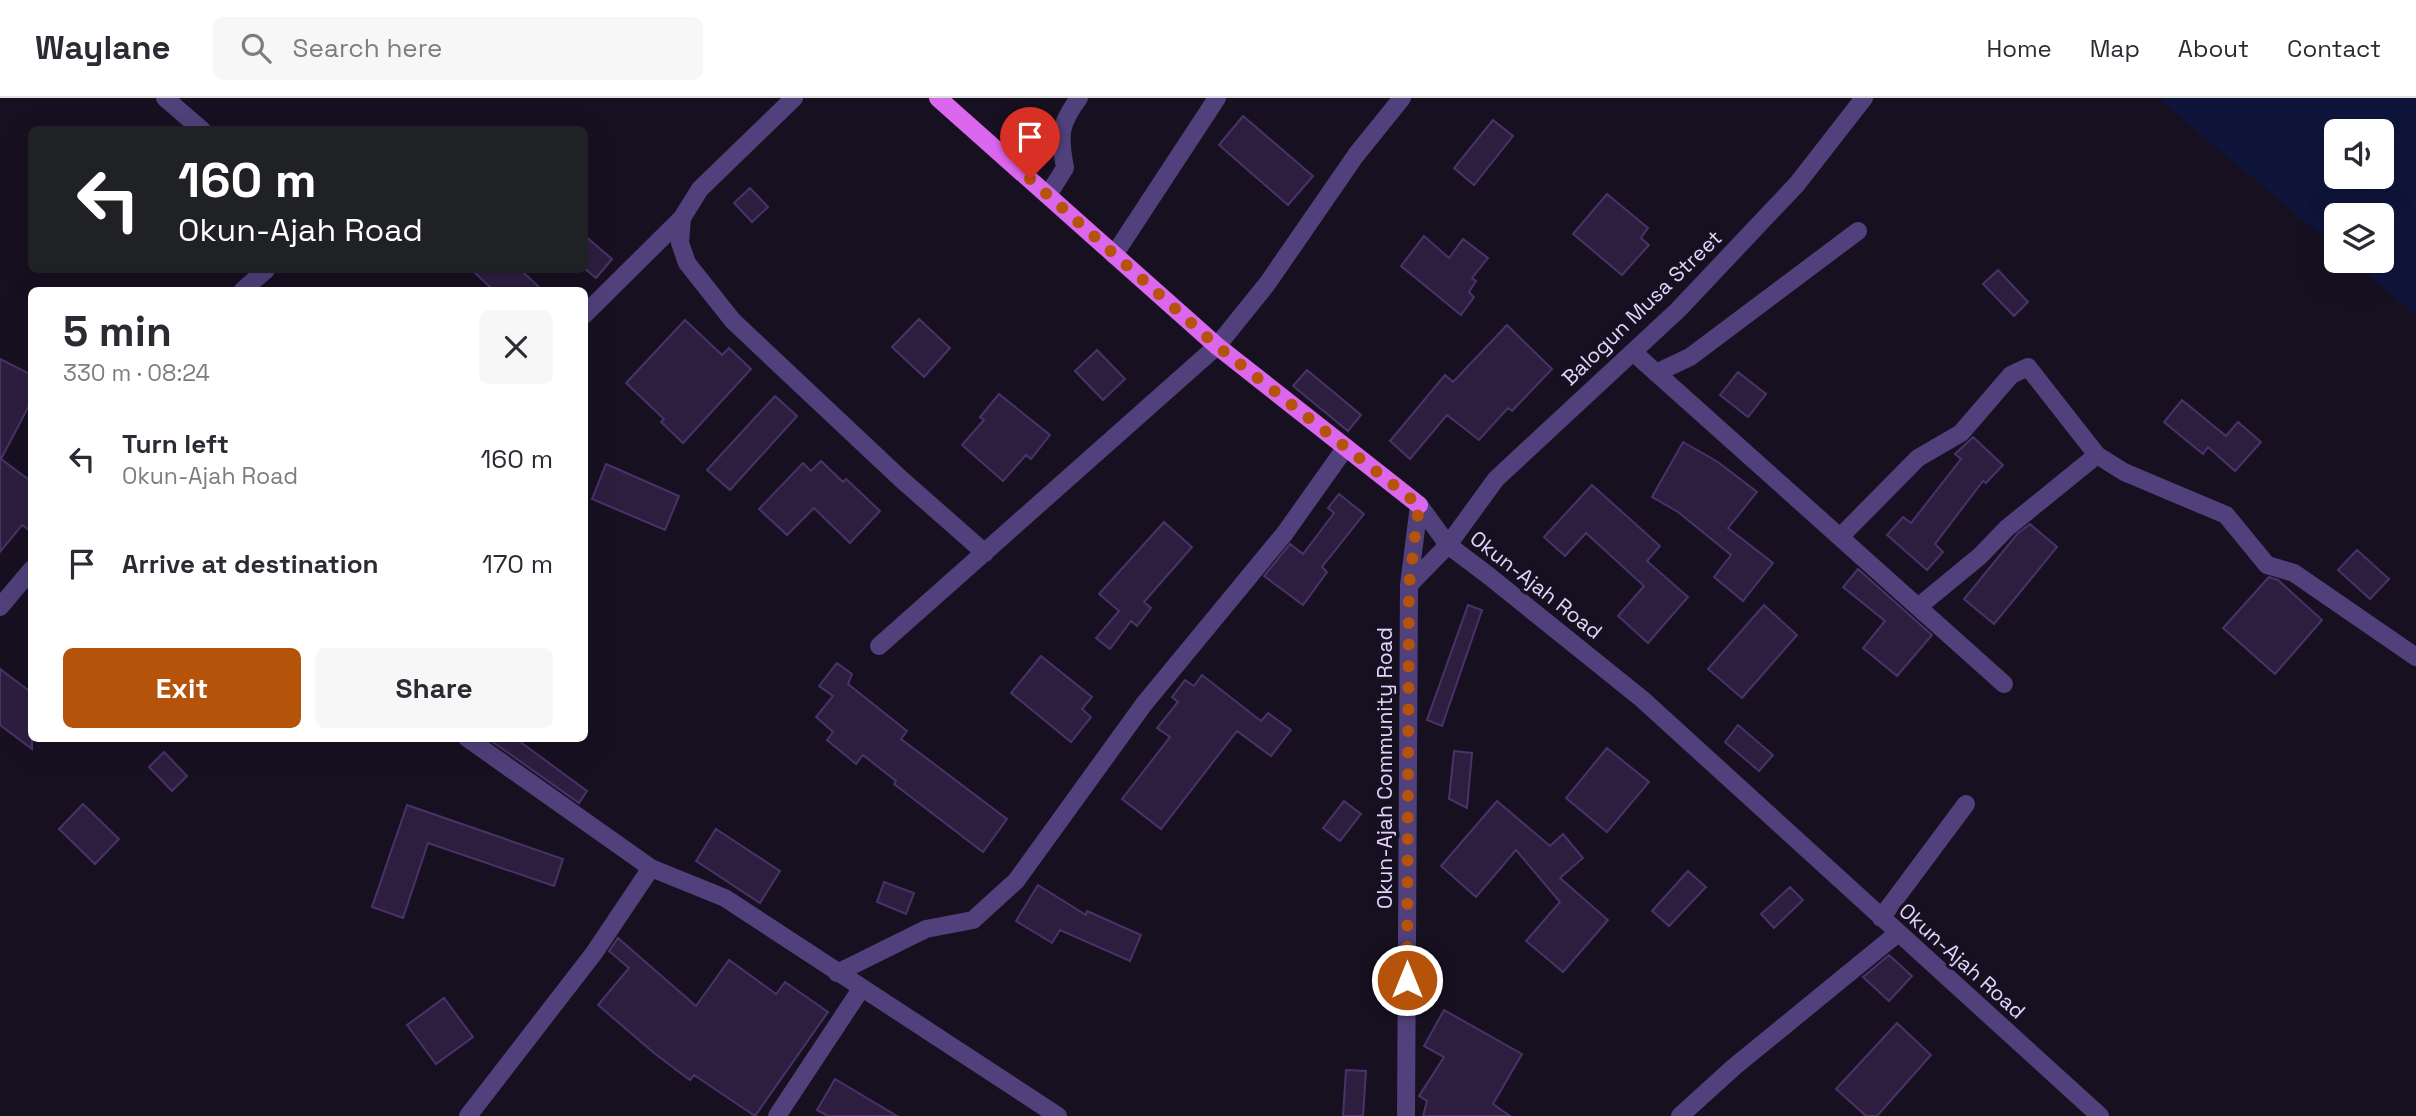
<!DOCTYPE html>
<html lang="en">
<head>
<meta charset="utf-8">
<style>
  body { margin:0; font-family:"Space Grotesk",sans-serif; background:#f7f7f7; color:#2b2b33; height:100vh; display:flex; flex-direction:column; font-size:26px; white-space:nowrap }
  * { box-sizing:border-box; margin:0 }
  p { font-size:23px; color:#7c7c81 }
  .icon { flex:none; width:38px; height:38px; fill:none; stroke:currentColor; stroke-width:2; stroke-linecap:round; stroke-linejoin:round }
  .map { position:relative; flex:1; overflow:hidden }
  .sheet { position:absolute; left:28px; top:189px; width:560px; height:455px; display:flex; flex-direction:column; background:#fff; border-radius:10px; box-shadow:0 7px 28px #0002 }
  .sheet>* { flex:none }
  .banner { position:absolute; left:28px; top:28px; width:560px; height:147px; border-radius:10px; box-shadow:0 7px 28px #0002; background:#202124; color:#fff; overflow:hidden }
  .tools { position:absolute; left:2324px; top:21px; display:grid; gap:14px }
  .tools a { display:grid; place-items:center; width:70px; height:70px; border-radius:10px; background:#fff; box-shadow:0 7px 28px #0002; font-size:35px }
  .pin { position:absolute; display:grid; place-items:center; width:60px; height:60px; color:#fff; margin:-72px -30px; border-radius:50% 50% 50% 0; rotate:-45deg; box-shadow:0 0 7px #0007 }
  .pin .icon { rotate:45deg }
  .me { position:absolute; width:77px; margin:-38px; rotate:0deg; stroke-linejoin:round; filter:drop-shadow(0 0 5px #0008) }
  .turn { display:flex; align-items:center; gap:24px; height:147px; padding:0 35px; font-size:32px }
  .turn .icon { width:91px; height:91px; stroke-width:2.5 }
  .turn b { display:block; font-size:49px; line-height:60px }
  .round { display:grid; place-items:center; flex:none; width:74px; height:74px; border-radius:10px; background:#f7f7f7 }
  .head { display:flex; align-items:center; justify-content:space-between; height:119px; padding:0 35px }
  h1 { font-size:42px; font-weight:600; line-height:52px }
  .cta { display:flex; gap:14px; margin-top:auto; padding:14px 35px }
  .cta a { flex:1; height:80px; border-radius:10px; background:#b45309; color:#fff; font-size:28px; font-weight:600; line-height:80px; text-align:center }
  .cta a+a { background:#f7f7f7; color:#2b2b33 }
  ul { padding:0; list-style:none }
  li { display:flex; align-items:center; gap:21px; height:105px; padding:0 35px }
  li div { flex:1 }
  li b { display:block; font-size:26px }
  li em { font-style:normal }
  header { display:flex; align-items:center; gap:42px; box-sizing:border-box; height:98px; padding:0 35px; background:#fff; border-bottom:2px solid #e1e1e2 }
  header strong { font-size:33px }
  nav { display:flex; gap:38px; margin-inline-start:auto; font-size:24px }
  .search { width:490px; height:63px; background:#f7f7f7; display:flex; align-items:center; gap:18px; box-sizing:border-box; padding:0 24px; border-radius:10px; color:#7c7c81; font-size:26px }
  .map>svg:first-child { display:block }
</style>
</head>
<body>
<header>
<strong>Waylane</strong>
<div class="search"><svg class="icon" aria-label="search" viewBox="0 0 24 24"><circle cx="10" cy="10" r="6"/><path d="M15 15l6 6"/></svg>Search here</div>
<nav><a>Home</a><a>Map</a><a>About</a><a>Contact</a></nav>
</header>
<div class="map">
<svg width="2416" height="1018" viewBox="0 0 2416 1018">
  <rect width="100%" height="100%" fill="#171021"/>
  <path fill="#0f143b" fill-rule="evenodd" d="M2158,0H2416V217L2351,163H2382V117H2336V150ZM2336,33H2382V79H2336Z"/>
  <path fill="#2d1e40" stroke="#4a3269" stroke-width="2" d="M1243,18L1313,78L1288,107L1219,47Z
    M1493,22L1513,38L1474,87L1454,70Z
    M750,90L768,109L752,124L734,105Z
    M1607,96L1648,130L1641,140L1649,147L1622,177L1573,136Z
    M584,137L612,161L596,180L584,170Z
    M1424,138L1449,160L1463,141L1488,160L1472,180L1476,183L1469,194L1474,199L1461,217L1401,168Z
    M472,172H521L542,192H493Z
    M1998,172L2028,204L2014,218L1983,186Z
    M919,221L950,250L924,279L892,249Z
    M685,222L722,257L729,250L751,271L683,345L661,324L664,321L626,285Z
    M1507,227L1552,271L1512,313L1508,310L1479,342L1447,317L1410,361L1390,343L1445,277L1453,284Z
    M1097,252L1125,281L1103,302L1075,273Z
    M0,261L32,277V302L1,361L32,384V434L22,427L0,454Z
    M1307,272L1361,317L1348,333L1293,288Z
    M1738,274L1766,296L1748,319L1720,297Z
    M999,296L1050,337L1031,361L1026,357L1003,383L962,347L984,322L980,319Z
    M775,298L797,318L730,392L707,372Z
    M2182,302L2226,338L2238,324L2261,344L2235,373L2208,349L2203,356L2164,324Z
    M1973,339L2003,367L1986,385L1983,383L1935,446L1943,454L1927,472L1887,437L1903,419L1911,425L1961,361L1955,356Z
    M1683,344L1718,364L1757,394L1728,430L1773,465L1743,503L1714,479L1731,457L1678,414L1652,399Z
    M821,363L843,384L846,381L880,413L850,445L814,410L787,437L759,411L803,365L811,373Z
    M606,366L679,398L665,432L592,401Z
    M1592,387L1660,448L1647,463L1688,499L1648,545L1618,518L1644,488L1586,435L1565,458L1544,439Z
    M1339,396L1364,416L1322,469L1327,474L1303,507L1264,478L1290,446L1303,456L1334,415L1328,410Z
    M1164,424L1192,449L1144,504L1151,510L1137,528L1131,523L1110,551L1096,540L1119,513L1099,496Z
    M2030,426L2057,449L1994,526L1964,501L2018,435Z
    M2357,452L2389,481L2370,501L2338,472Z
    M1858,471L1932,537L1897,578L1863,550L1885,523L1843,489Z
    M2269,479L2278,482L2322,522L2275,576L2223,530Z
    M1468,507L1482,512L1442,628L1427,622Z
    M1764,507L1797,537L1742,600L1708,571Z
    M1041,558L1092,599L1082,611L1091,619L1071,644L1011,595Z
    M837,565L852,576L848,586L907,633L901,641L1007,721L983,754L894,686L896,683L863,657L856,666L827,642L833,634L816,619L833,598L819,588Z
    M0,571L32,595V651L0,627Z
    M1202,577L1261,623L1268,615L1291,632L1271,658L1237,633L1161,731L1122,701L1170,639L1157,630L1178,604L1172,599L1185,582L1194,588Z
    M1738,627L1773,657L1759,673L1725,644Z
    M487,640H515L587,693L579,705Z
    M1607,650L1649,684L1607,734L1566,700Z
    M1454,653L1472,655L1467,710L1449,701Z
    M164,654L187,678L172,693L149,669Z
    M1344,703L1361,716L1340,743L1323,730Z
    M1497,703L1550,748L1563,736L1583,760L1560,780L1608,822L1563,874L1526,843L1560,804L1516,752L1476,799L1441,768Z
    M83,706L119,741L95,766L59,731Z
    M407,707L563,761L554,788L428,745L403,820L372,809Z
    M716,731L780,773L760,805L696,763Z
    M1688,773L1706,789L1669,828L1652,813Z
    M884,784L914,795L906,816L877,804Z
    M1038,787L1086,817L1087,813L1141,837L1130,863L1060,832L1052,845L1016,823Z
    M1790,789L1803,802L1774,830L1761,816Z
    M618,840L696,908L729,862L776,896L785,884L828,914L755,1018L694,977L690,982L654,955L598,907L629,870L609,853Z
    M1889,857L1912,878L1889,903L1863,879Z
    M444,900L473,939L436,966L407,927Z
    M1444,912L1522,956L1493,1006L1510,1018H1423L1427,1003L1419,998L1444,959L1424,948Z
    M1897,925L1931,957L1877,1018H1866L1836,991Z
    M1346,972L1366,973L1363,1018H1343Z
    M835,981L897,1018H828L817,1012Z"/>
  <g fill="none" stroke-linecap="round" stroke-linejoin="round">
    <path stroke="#50407b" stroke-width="18" d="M165,0L202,32
      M1048,97L1065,70C1059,37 1059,27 1079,0
      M682,120L680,145L687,165L733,223L901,381L985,455
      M1114,157L1217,0
      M243,192L266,172
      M584,217L682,120L700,91L794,0
      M1633,254L2004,586
      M1656,275L1690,259L1858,133
      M1419,407L1448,447L1489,478L1642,601L2100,1018
      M1840,439L1918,360L1961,335L2011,277L2028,269L2097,357L2124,374L2226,417L2267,467L2294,475L2416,559
      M1409,487L1448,447L1496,381L1678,212L1797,86L1864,0
      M0,509L32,471
      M1918,509L1980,458L2007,430L2097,357
      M879,548L1217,248L1267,186L1356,57L1402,0
      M467,640L651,770L725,800L1058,1018
      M1881,820L1966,706
      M837,875L926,831L973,822L1016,783L1144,606L1285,435L1346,349
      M468,1018L594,855L651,770
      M777,1018L861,891
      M1406,1018L1409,487L1419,407
      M1680,1018L1734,969L1898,835"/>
    <path stroke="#dc67ef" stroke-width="18" d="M938,0L1217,248L1419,407"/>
  </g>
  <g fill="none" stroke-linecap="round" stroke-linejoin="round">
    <path stroke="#b45309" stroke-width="12" stroke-dasharray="0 21.6" d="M1030,81L1217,248L1419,407L1409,487L1407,882"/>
  </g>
  <g text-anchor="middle" stroke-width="7" stroke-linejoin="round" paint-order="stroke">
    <g font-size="21" fill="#e2d4fb" stroke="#171021">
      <text transform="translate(1642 210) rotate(-44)" y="7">Balogun Musa Street</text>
      <text transform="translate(1536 487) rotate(38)" y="7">Okun-Ajah Road</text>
      <text transform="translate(1385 670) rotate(-90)" y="7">Okun-Ajah Community Road</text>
      <text transform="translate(1962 863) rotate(42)" y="7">Okun-Ajah Road</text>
    </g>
  </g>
</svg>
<div class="tools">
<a><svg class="icon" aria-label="sound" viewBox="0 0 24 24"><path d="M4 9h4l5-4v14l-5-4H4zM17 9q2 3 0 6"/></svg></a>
<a><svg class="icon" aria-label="layers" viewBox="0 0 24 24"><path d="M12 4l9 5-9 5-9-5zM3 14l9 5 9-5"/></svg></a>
</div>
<div class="pin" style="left:1030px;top:81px;background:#d93025"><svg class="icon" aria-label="arrive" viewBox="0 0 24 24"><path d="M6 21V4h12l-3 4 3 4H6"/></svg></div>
<svg class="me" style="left:1407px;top:882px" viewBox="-20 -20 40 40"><circle r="17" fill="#b45309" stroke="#fff" stroke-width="3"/><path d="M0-11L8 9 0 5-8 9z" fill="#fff"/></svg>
<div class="banner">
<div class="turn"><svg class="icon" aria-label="left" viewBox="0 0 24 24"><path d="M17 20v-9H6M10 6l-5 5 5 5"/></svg><div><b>160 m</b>Okun-Ajah Road</div></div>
</div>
<section class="sheet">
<div class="head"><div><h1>5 min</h1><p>330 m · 08:24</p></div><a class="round"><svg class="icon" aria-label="close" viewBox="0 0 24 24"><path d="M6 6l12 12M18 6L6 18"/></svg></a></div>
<ul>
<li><svg class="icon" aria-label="left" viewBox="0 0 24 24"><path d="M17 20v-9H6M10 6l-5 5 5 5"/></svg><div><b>Turn left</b><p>Okun-Ajah Road</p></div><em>160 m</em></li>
<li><svg class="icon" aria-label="arrive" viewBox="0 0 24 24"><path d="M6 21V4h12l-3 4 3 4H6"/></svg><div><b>Arrive at destination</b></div><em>170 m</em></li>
</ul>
<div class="cta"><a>Exit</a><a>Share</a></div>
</section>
</div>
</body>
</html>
